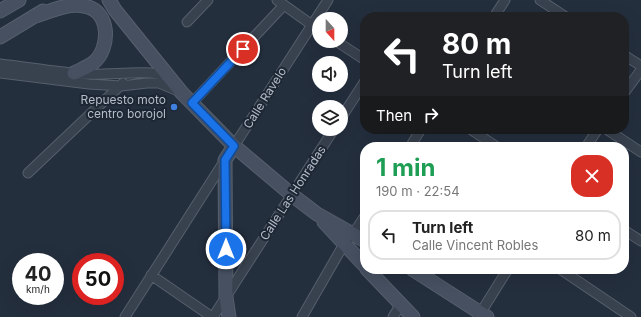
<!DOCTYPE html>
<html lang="en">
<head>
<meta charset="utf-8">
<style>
  body { margin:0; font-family:Inter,sans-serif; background:#f6f6f6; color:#222; height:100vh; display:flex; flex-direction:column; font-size:15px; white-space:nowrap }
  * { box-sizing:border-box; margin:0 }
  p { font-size:13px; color:#767676 }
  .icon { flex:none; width:22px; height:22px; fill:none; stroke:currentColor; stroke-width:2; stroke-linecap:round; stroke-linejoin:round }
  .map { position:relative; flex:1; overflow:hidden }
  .sheet { position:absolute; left:360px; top:142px; width:269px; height:132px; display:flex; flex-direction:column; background:#fff; border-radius:16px; box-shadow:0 4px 16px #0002 }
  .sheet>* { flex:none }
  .banner { position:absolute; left:360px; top:12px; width:269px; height:122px; border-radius:16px; box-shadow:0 4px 16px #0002; background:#202124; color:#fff; overflow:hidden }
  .needle { width:26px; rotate:159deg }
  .fabs { position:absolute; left:312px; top:12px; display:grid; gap:8px }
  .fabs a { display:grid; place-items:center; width:36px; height:36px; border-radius:50%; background:#fff; box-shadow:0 4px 16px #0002; font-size:20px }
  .speed { position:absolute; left:12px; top:253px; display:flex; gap:8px; font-size:20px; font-weight:700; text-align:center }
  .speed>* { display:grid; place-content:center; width:52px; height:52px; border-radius:50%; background:#fff; box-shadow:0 4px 16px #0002; line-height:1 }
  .speed small { font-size:10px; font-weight:400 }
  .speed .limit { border:6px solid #d22; background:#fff; color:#111 }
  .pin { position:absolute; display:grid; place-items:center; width:34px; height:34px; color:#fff; margin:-17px; border:2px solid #fff; border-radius:50%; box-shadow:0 1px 4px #0007 }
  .me { position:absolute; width:44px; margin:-22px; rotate:0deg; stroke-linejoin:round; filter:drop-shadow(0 0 3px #0008) }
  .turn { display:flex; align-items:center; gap:14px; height:84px; padding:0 16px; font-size:18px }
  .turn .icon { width:52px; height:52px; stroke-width:2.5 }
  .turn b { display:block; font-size:28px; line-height:34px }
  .then { display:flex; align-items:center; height:38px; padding:0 16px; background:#0003; gap:8px; font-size:15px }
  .round { display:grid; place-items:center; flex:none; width:42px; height:42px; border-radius:16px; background:#f6f6f6 }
  .summary { display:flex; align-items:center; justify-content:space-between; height:68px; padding:0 16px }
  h1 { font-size:24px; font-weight:700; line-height:30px; color:#1e9e55 }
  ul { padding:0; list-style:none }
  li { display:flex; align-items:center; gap:12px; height:50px; margin:0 8px 6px; padding:0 8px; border:2px solid #e0e0e0; border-radius:16px }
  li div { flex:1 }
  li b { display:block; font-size:15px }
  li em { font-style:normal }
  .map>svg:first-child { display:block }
</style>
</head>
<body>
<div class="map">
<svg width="641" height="317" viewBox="0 0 641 317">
  <rect width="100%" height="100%" fill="#242f3e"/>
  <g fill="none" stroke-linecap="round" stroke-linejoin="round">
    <defs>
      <path id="minor" d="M277,0L319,30
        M540,0L566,17
        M494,17L505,0
        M187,22L208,0
        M336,41L365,60
        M624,55L641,66
        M0,64C27,67 55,72 83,74C110,76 144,69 168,76
        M0,73L89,84L121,86L147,83H159L178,91
        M624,93L641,70
        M192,103L284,5
        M341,118L365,81
        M470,129L497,147
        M606,129L641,152
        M234,146L328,0
        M410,147L421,129
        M586,147L598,129
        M28,173L123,83
        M624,230L641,241
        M560,269L631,317
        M151,275L212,317
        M125,317L225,160
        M213,317L334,129
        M302,317L344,244L353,234L365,216
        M393,317L401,304
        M478,317L508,269"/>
      <path id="secondary" d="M109,0L115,10L182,93L234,146L292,195L317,214L365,241
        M0,11L19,0
        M36,16C51,11 67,3 84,6C111,10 111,49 93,63C88,67 80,70 74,73
        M0,37L43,11
        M324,222L365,266
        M367,269L413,317
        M412,269L487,317
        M229,317L226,297L225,160L234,146"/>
    </defs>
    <use href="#minor" stroke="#565f6c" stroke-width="11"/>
    <use href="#secondary" stroke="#565f6c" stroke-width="15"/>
    <use href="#minor" stroke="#38414e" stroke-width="9"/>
    <use href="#secondary" stroke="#465061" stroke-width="13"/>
  </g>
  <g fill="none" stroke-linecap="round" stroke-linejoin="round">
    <defs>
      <path id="route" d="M226,249L225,160L234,146L192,103L243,49"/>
    </defs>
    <use href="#route" stroke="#114b97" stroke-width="10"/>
    <use href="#route" stroke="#1a73e8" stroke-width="7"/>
  </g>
  <circle fill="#3f7fe0" stroke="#1d2633" stroke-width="1.5" cx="174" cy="107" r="4"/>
  <g text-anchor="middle" stroke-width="4" stroke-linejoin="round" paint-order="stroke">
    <g font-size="12" fill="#b4bcc9" stroke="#1d2633">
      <text transform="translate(265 98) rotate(-58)" y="4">Calle Ravelo</text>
      <text transform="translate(293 193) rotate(-57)" y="4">Calle Las Honradas</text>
    </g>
    <g font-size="12" fill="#b4bcc9" stroke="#1d2633" text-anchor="end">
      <text x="166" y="104">Repuesto moto<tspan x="166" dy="14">centro borojol</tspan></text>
    </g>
  </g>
</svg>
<div class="fabs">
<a><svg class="needle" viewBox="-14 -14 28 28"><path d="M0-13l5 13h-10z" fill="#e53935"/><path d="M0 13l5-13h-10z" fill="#767676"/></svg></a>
<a><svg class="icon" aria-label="sound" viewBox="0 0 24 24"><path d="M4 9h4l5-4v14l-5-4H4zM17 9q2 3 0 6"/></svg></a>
<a><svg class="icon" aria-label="layers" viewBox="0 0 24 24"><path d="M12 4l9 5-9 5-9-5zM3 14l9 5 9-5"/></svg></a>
</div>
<div class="speed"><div>40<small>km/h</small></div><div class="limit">50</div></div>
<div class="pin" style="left:243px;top:49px;background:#d93025"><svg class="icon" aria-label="arrive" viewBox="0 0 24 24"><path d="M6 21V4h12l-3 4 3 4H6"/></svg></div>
<svg class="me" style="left:226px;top:249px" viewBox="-20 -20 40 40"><circle r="17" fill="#1a73e8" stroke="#fff" stroke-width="3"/><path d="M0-11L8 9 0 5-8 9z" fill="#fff"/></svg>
<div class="banner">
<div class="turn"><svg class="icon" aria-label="left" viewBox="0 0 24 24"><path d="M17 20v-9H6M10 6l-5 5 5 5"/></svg><div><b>80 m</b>Turn left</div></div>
<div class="then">Then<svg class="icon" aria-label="right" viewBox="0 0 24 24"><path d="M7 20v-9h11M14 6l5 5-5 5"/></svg></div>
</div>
<section class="sheet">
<div class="summary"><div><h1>1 min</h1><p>190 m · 22:54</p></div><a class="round" style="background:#d93025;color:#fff"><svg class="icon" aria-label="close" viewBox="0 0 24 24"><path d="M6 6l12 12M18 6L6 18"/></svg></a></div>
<ul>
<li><svg class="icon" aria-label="left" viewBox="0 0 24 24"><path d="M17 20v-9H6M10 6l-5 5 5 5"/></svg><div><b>Turn left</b><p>Calle Vincent Robles</p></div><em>80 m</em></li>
</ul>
</section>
</div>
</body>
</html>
